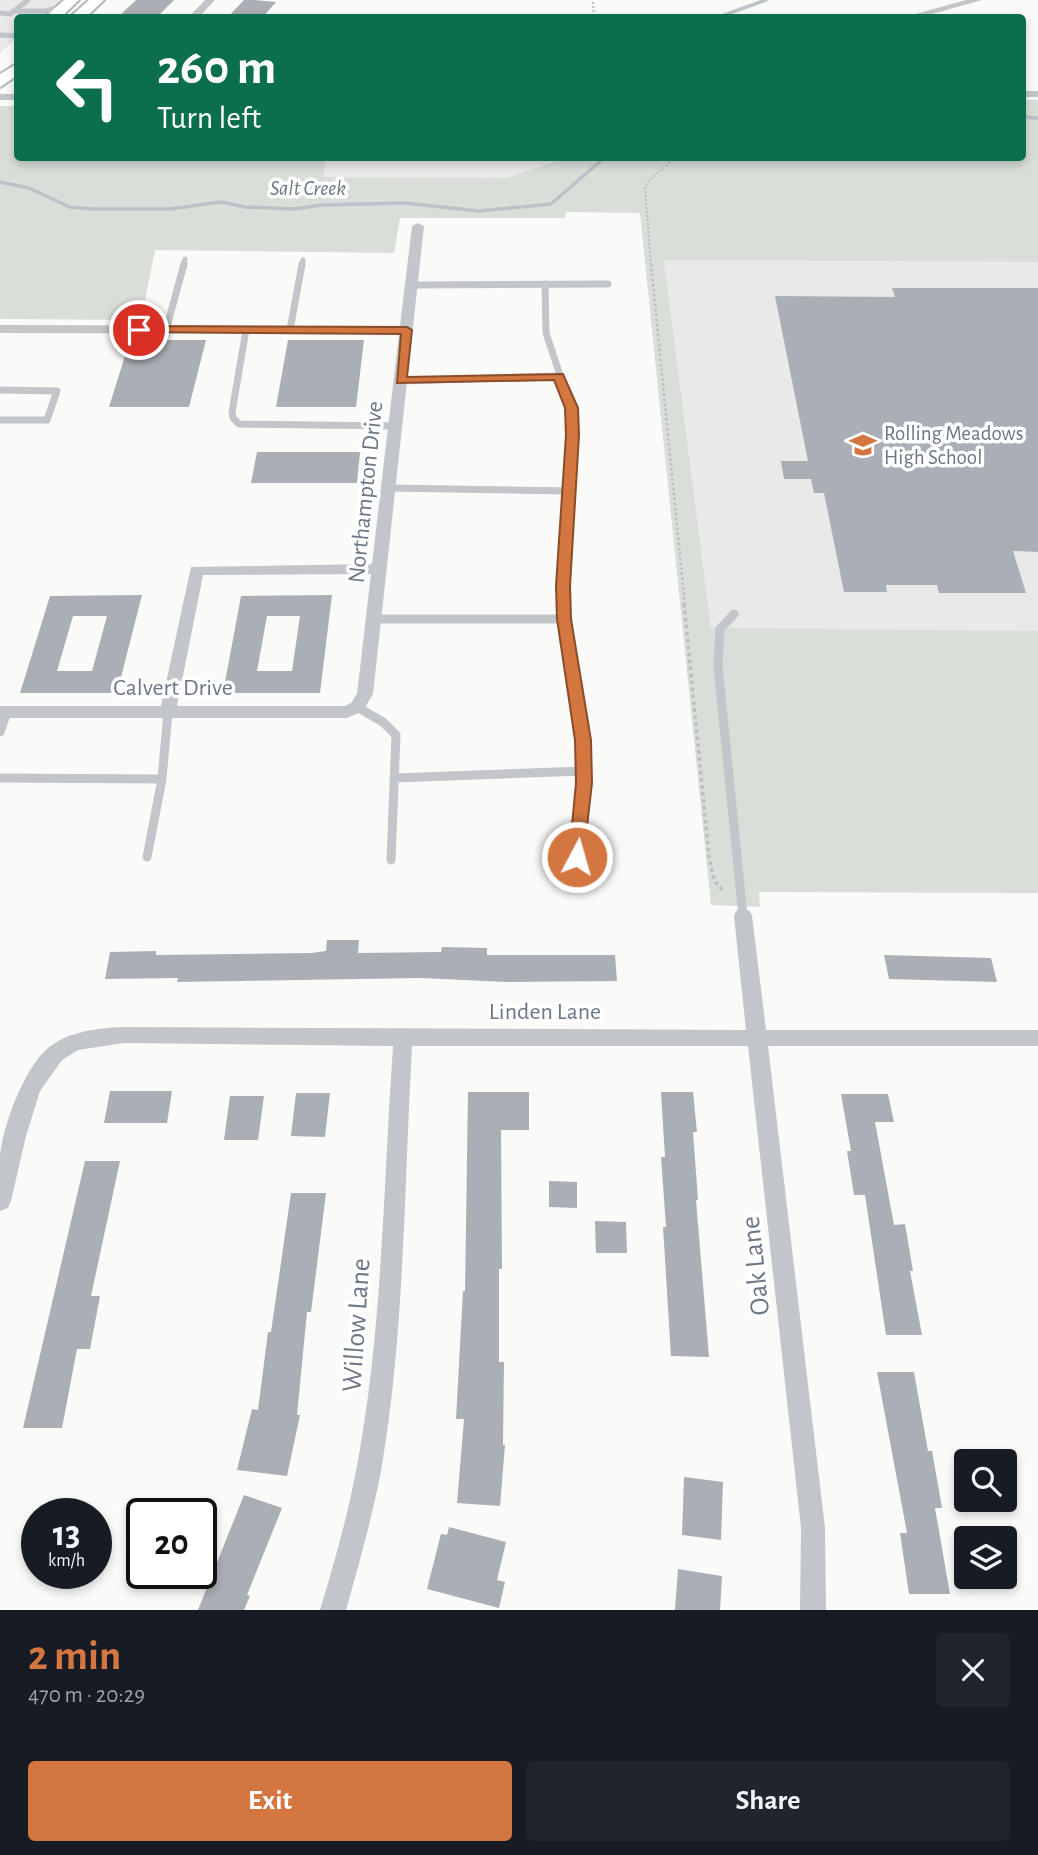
<!DOCTYPE html>
<html lang="en">
<head>
<meta charset="utf-8">
<style>
  body { margin:0; font-family:"Alegreya Sans",sans-serif; background:#20242c; color:#f1f3f6; height:100vh; display:flex; flex-direction:column; font-size:26px; white-space:nowrap }
  * { box-sizing:border-box; margin:0 }
  p { font-size:23px; color:#9ea1a6 }
  .icon { flex:none; width:38px; height:38px; fill:none; stroke:currentColor; stroke-width:2; stroke-linecap:round; stroke-linejoin:round }
  .map { position:relative; height:1610px; overflow:hidden }
  .side { display:flex; flex-direction:column; background:#171b24; flex:1 }
  .side>* { flex:none }
  .banner { position:absolute; left:14px; top:14px; width:1012px; height:147px; border-radius:7px; box-shadow:0 4px 10px #0003; background:#0b6e4f; color:#fff; overflow:hidden }
  .tools { position:absolute; left:954px; top:1449px; display:grid; gap:14px }
  .tools a { display:grid; place-items:center; width:63px; height:63px; border-radius:7px; background:#171b24; box-shadow:0 4px 10px #0003; font-size:35px }
  .speed { position:absolute; left:21px; top:1498px; display:flex; gap:14px; font-size:35px; font-weight:700; text-align:center }
  .speed>* { display:grid; place-content:center; width:91px; height:91px; border-radius:50%; background:#171b24; box-shadow:0 4px 10px #0003; line-height:1 }
  .speed small { font-size:18px; font-weight:400 }
  .speed .limit { border:4px solid #111; border-radius:10px; background:#fff; color:#111 }
  .pin { position:absolute; display:grid; place-items:center; width:60px; height:60px; color:#fff; margin:-30px; border:4px solid #fff; border-radius:50%; box-shadow:0 2px 7px #0007 }
  .me { position:absolute; width:77px; margin:-38px; rotate:6deg; stroke-linejoin:round; filter:drop-shadow(0 0 5px #0008) }
  .turn { display:flex; align-items:center; gap:24px; height:147px; padding:0 28px; font-size:32px }
  .turn .icon { width:91px; height:91px; stroke-width:2.5 }
  .turn b { display:block; font-size:49px; line-height:60px }
  .round { display:grid; place-items:center; flex:none; width:74px; height:74px; border-radius:7px; background:#20242c }
  .headline { display:flex; align-items:center; justify-content:space-between; height:119px; padding:0 28px }
  h1 { font-size:42px; font-weight:700; line-height:52px; color:#d3763f }
  .action { display:flex; gap:14px; margin-top:auto; padding:14px 28px }
  .action a { flex:1; height:80px; border-radius:7px; background:#d3763f; color:#fff; font-size:28px; font-weight:700; line-height:80px; text-align:center }
  .action a+a { background:#20242c; color:#f1f3f6 }
  .map>svg:first-child { display:block }
</style>
</head>
<body>
<div class="map">
<svg width="1038" height="1610" viewBox="0 0 1038 1610">
  <rect width="100%" height="100%" fill="#fafaf8"/>
  <path fill="#e8e9e8" d="M0,0H64L43,17L18,18L17,38L0,53Z
    M304,158H565L506,178L324,177L303,161Z
    M664,260L1038,262V631L711,629Z"/>
  <path fill="#d9ded8" d="M1022,100H1038V262L664,260L711,628L1038,631V893L759,892L760,907L711,905L640,213L566,212L565,218H400L394,253L155,250L141,320L0,319V106H17L18,158H304V161H325L324,177L506,178L565,158H1022Z"/>
  <g fill="none" stroke-linecap="round" stroke-linejoin="round">
    <path stroke="#bbc3c8" stroke-width="3.5" d="M716,18L766,0
      M1022,117L1038,118
      M0,182L29,188L70,207L91,209H170L221,202L245,207L294,209L322,205L405,203L479,211L551,204L604,158"/>
  </g>
  <path fill="#aaafb6" fill-rule="evenodd" d="M136,0H174L156,18H117Z
    M244,0H254L276,2L262,18H227Z
    M892,288H1038V552L1013,551L1026,593H939L937,585H886L887,592H844L824,493H814L811,479H784L781,461H808L775,296L895,297Z
    M130,340H206L189,407H109Z
    M288,340H364L356,407H276Z
    M257,452H360L357,483H251Z
    M142,595L117,693H20L50,596ZM73,616H107L92,671H57Z
    M332,595L320,693H223L241,596ZM267,616H300L292,671H257Z
    M327,940H359L358,953L441,952L442,947L487,948V955H615L617,981L506,982L421,978L177,982L178,978L105,979L110,952L156,951V955L311,953L326,951Z
    M884,955L991,958L997,982L889,979Z
    M110,1091H172L167,1123H104Z
    M468,1092H529V1130H501L502,1269H499V1362H504L503,1445H505L500,1506L457,1503L464,1419H456L463,1291H465Z
    M661,1092H693L697,1132H693L698,1200H696L709,1357L671,1356L663,1227H666L661,1157H665Z
    M296,1093H330L325,1137L291,1136Z
    M841,1094H888L894,1122H875L894,1225L905,1224L913,1271H910L922,1335H886L865,1195H854L847,1151H851Z
    M230,1096H264L258,1140H224Z
    M85,1161H120L91,1296H100L90,1349H77L62,1428H23Z
    M549,1181L577,1182V1208L549,1207Z
    M291,1193H326L311,1312H307L297,1415H300L287,1476L237,1470L252,1409L258,1410L268,1332H271Z
    M595,1221L626,1222L627,1253H596Z
    M877,1372H914L928,1451H932L942,1508H935L950,1594H909L900,1533H907Z
    M684,1477L723,1482L721,1540L682,1535Z
    M244,1495L282,1508L247,1595L250,1596L244,1610H198Z
    M449,1527L506,1542L497,1580L505,1582L499,1608L427,1589L441,1534L447,1535Z
    M678,1569L722,1576L720,1610H675Z"/>
  <g fill="none" stroke-linecap="round" stroke-linejoin="round">
    <defs>
      <path id="primary" d="M64,0H79L60,18H44Z
        M89,0H104L85,18H69Z
        M18,63V75L0,87V74Z"/>
    </defs>
    <use href="#primary" stroke="#b3b7bc" stroke-width="4"/>
    <path stroke="#bcbec1" stroke-width="2" stroke-dasharray="2 2" stroke-linecap="butt" d="M593,2L594,18
      M651,265L645,188C650,174 665,171 672,158"/>
    <path stroke="#bcbec1" stroke-width="2.5" stroke-dasharray="2.5 2.5" stroke-linecap="butt" d="M651,264L685,606"/>
    <path stroke="#bcbec1" stroke-width="3.5" stroke-dasharray="3.5 3.5" stroke-linecap="butt" d="M684,604L709,856L714,880L724,892"/>
    <path stroke="#c2c5c9" stroke-width="5" d="M14,11H44L64,7
      M0,13L10,14L28,0
      M0,35L18,36
      M183,265L185,259
      M302,265L303,260"/>
    <path stroke="#c2c5c9" stroke-width="7" d="M545,284L546,333L571,408L564,606
      M412,285L608,284
      M166,330L184,264
      M246,330L232,412L233,418L239,424L396,426
      M290,330L302,264
      M401,381L559,376
      M0,390L57,391L47,420H0
      M389,488L569,491"/>
    <path stroke="#c2c5c9" stroke-width="9" d="M564,604L583,740L584,783L577,857
      M734,614L720,629L718,666L743,916
      M374,619H564
      M357,707L383,722L396,735L391,860
      M0,732L7,712
      M0,778L162,779
      M395,778L584,771
      M147,857L162,779L168,712"/>
    <path fill="#c2c5c9" fill-rule="evenodd" d="M205,0H215L198,18H188Z
      M966,0H982L918,18H901Z
      M1022,91H1038V97H1022Z
      M0,94H18V100H0Z
      M418,223L424,226L373,694L363,711L347,718H0V706H161L191,567L372,564L399,334L0,333V325L400,326L412,226ZM371,574L357,694L351,703L345,706H177L203,575Z
      M743,909L750,911L752,916L766,1030H1038V1046H768L825,1528L826,1610H800L801,1528L748,1046H412C404,1187 405,1331 381,1471C372,1518 359,1564 346,1610H320C334,1564 347,1518 356,1471C383,1331 383,1187 393,1046L124,1043L78,1050L62,1060L40,1091L26,1136L11,1201L8,1208L0,1211C0,1193 0,1174 0,1156C3,1125 24,1069 47,1049C68,1031 98,1028 124,1027L746,1030L734,916L736,911Z"/>
    <use href="#primary" fill="#fff" fill-rule="evenodd"/>
  </g>
  <path fill="#d3763f" stroke="#894d29" stroke-width="2" d="M139,326L407,327L412,330L407,377L563,374L578,408L579,435L570,586L571,619L591,740L592,783L583,862L577,864L569,857L576,783L575,740L557,619L556,586L566,435L565,408L554,380L397,383L401,334L135,332V327Z"/>
  <defs>
    <symbol id="school-bare" viewBox="-9 -9 18 18"><path d="M0-5L7-2L0 1L-7-2ZM-4 1L0 2.5L4 1V4Q0 6-4 4Z" fill="#d3763f" stroke="#fff" stroke-width="2.5" paint-order="stroke"/></symbol>
  </defs>
  <g fill-rule="evenodd">
    <use href="#school-bare" x="844" y="426" width="38" height="38"/>
  </g>
  <g text-anchor="middle" stroke-width="7" stroke-linejoin="round" paint-order="stroke">
    <g font-size="21" font-style="italic" fill="#687780" stroke="#fff">
      <text x="308" y="195">Salt Creek</text>
    </g>
    <g font-size="21" fill="#6c7786" stroke="#fff" text-anchor="start">
      <text x="884" y="440">Rolling Meadows<tspan x="884" dy="24">High School</tspan></text>
    </g>
    <g font-size="24" fill="#6c7786" stroke="#fff">
      <text transform="translate(365 492) rotate(-84)" y="8">Northampton Drive</text>
      <text x="173" y="695">Calvert Drive</text>
      <text x="545" y="1019">Linden Lane</text>
    </g>
    <g font-size="28" fill="#6c7786" stroke="#fff">
      <text transform="translate(754 1266) rotate(-96)" y="10">Oak Lane</text>
      <text transform="translate(355 1325) rotate(-86)" y="10">Willow Lane</text>
    </g>
  </g>
</svg>
<div class="tools">
<a><svg class="icon" aria-label="search" viewBox="0 0 24 24"><circle cx="10" cy="10" r="6"/><path d="M15 15l6 6"/></svg></a>
<a><svg class="icon" aria-label="layers" viewBox="0 0 24 24"><path d="M12 4l9 5-9 5-9-5zM3 14l9 5 9-5"/></svg></a>
</div>
<div class="speed"><div>13<small>km/h</small></div><div class="limit">20</div></div>
<div class="pin" style="left:139px;top:330px;background:#d93025"><svg class="icon" aria-label="arrive" viewBox="0 0 24 24"><path d="M6 21V4h12l-3 4 3 4H6"/></svg></div>
<svg class="me" style="left:577px;top:857px" viewBox="-20 -20 40 40"><circle r="17" fill="#d3763f" stroke="#fff" stroke-width="3"/><path d="M0-11L8 9 0 5-8 9z" fill="#fff"/></svg>
<div class="banner">
<div class="turn"><svg class="icon" aria-label="left" viewBox="0 0 24 24"><path d="M17 20v-9H6M10 6l-5 5 5 5"/></svg><div><b>260 m</b>Turn left</div></div>
</div>
</div>
<section class="side">
<div class="headline"><div><h1>2 min</h1><p>470 m · 20:29</p></div><a class="round"><svg class="icon" aria-label="close" viewBox="0 0 24 24"><path d="M6 6l12 12M18 6L6 18"/></svg></a></div>
<div class="action"><a>Exit</a><a>Share</a></div>
</section>
</body>
</html>
